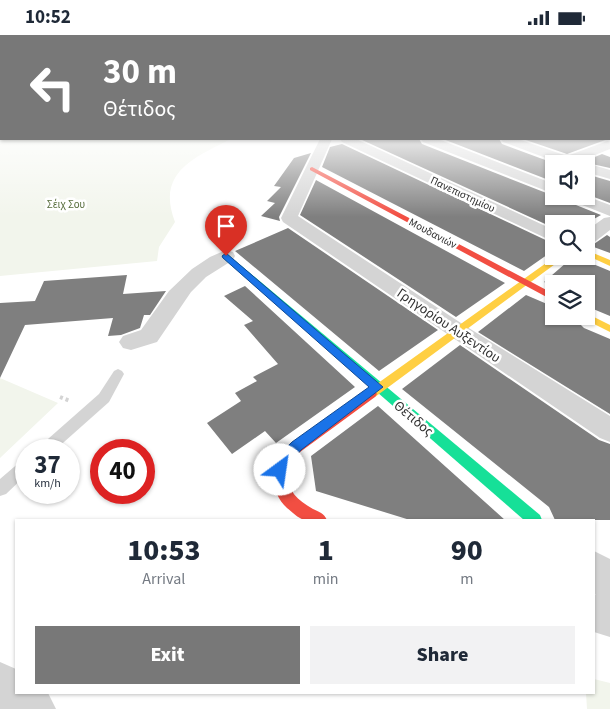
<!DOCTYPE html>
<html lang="en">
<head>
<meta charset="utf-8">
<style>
  body { margin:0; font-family:"Source Sans 3",sans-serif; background:#f2f2f3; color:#1f2937; height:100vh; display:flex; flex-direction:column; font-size:19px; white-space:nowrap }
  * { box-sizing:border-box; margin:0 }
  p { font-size:16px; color:#747a83 }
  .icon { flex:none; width:28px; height:28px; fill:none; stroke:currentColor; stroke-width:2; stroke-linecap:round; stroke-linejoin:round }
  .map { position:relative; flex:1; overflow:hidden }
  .drawer { position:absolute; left:15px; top:484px; width:580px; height:175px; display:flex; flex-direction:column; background:#fff; border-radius:0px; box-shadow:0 1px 4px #0004 }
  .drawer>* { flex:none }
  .guide { position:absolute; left:0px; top:0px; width:610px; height:105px; box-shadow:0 1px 4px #0004; background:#787878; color:#fff; overflow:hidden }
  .controls { position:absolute; left:545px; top:120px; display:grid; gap:10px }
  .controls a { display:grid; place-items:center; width:50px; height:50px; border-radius:0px; background:#fff; box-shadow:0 1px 4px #0004; font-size:25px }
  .speed { position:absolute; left:15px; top:404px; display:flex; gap:10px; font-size:25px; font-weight:700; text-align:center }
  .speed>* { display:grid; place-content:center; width:65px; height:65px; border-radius:50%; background:#fff; box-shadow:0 1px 4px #0004; line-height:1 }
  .speed small { font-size:12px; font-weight:400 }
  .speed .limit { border:8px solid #d22; background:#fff; color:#111 }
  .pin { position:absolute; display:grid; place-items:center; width:42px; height:42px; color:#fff; margin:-51px -21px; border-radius:50% 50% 50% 0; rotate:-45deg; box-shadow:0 0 5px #0007 }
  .pin .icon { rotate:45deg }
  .me { position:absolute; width:55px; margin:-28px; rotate:31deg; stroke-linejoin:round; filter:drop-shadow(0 0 4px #0008) }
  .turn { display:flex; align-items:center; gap:18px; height:105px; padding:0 20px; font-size:22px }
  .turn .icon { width:65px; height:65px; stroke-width:2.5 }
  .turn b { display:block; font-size:35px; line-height:42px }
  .eta { display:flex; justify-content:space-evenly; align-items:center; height:85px; text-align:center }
  .eta b { font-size:30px; font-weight:800; line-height:35px }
  .button { display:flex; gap:10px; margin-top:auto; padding:10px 20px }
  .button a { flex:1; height:58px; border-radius:0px; background:#787878; color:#fff; font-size:20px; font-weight:800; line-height:58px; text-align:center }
  .button a+a { background:#f2f2f3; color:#1f2937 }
  .status { display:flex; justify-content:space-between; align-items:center; height:35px; padding:0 25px; background:#fff; direction:ltr }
  .status svg { height:14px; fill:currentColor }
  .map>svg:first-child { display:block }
</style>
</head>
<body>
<div class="status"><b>10:52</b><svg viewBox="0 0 49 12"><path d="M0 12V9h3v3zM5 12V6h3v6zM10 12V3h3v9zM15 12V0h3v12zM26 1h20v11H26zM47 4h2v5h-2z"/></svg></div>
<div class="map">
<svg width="610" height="674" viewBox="0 0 610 674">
  <rect width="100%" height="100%" fill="#fff"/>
  <path fill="#f2f5ec" d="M0,88L1,104H231C193,123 156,138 175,187L159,212L157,226L0,241Z
    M0,343L58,368L0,423Z
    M594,644L610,648V674H587L586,658H594Z"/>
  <path fill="#7f7f7f" d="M360,104H419L422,109L554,161H563L566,166L601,180L585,189H554V193Z
    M443,104H499L502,109L556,129H554V147Z
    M523,104H608L567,119Z
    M342,109L554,209V215L524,236L322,132L330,112Z
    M311,118L279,182L280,186L261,181L275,168L267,166L281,152L274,151L294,123Z
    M602,119L610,122V133L583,127Z
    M586,139L610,146V168L586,159Z
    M316,145L505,248L456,282L300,180Z
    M288,193L438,295L379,336L235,216Z
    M607,200L610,202V218L591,211Z
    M574,221L610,236V281L586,271V249H554V251L544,247Z
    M127,240L123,259L166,256L150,280H144L140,293L121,300L108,301L113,283L25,290L0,343V268L35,266L44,246Z
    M245,251L355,352L276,408L265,396L232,419L207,388L241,366L235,358L257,346L253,342L278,329L244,290L253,286L224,261Z
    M526,260L554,272V281H572L584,293L610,304V379L478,297Z
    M460,310L599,405L610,409V485H555L549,472L402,354Z
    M378,371L505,485H410L316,456L311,421Z"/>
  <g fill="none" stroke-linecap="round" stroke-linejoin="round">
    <path stroke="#d4d4d4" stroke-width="4" stroke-dasharray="3 3" stroke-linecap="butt" d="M60,362L70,366"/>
    <path fill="#d4d4d4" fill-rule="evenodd" d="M118,334L122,336L124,339L109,367L55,415H38L40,411L99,359L114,336Z
      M26,424V440L6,459L0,461V444L21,426Z"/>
    <path fill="#d4d4d4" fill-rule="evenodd" d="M320,104H332L298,181L464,290L610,381V407L600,403L283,187L281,183Z
      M340,104H356L554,195V207L342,107Z
      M421,104H438L554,149V159L423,107Z
      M501,104H518L567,121L610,105V114L580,126L583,129L586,128L610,135V144L586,137V129H562L503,107Z
      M565,161H586L610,170V181L567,164Z
      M610,182V195L592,209L586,210V196L604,183Z
      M226,215L233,217L235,221L233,225L206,242L191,257L157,307L131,315L123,313L119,307L123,301L141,295L169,256L192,234L210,222Z
      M594,516L610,524V602L594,597V559L596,560L594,558Z
      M0,627L16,634V658H48L56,674H0Z"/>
    <path fill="#16e098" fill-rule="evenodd" d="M226,218L540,480L542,485H524L223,223L222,221Z"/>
    <path fill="#ffcf43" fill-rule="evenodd" d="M586,215L610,225V231L586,220Z
      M556,221H566L375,362H367L365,359L367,356Z
      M586,278L610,290V297L582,283L581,281H586Z"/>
    <path fill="#f24e42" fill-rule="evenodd" d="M312,132L554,259V266L310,135V133Z
      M371,354L375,356L377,359L375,362L296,420C281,445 288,460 313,474C319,477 324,478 327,485C320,485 310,487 304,485C298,483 292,477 287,473C267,454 274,432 286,412Z"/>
  </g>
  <linearGradient id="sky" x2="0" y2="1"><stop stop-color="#a2caec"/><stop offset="0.48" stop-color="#fff"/><stop offset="1" stop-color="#fff" stop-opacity="0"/></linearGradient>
  <rect width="610" height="182" fill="url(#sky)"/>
  <path fill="#1a73e8" stroke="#114b97" d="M226,218L383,352L301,415L290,428L285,439L280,441L276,439L274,435L279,420L292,407L369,352L223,223L222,221Z"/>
  <g text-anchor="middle" stroke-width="5" stroke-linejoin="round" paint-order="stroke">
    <g font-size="11" fill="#303030" stroke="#fff">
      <text transform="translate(463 159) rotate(25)" y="4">Πανεπιστημίου</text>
      <text transform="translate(433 198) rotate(28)" y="4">Μουδανιών</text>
    </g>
    <g font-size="11" fill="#576d3c" stroke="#fff">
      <text x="66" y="173">Σέιχ Σου</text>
    </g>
    <g font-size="14" fill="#303030" stroke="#fff">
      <text transform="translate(449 290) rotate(34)" y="5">Γρηγορίου Αυξεντίου</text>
      <text transform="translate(414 383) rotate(40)" y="5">Θέτιδος</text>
    </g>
  </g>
</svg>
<div class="controls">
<a><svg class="icon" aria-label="sound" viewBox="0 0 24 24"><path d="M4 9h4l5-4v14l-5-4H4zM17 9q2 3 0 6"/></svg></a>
<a><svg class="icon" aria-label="search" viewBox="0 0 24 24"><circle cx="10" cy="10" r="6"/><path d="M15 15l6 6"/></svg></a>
<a><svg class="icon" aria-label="layers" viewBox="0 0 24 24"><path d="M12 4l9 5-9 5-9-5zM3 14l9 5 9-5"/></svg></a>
</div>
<div class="speed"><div>37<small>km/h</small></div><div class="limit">40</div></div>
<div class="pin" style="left:226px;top:221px;background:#d93025"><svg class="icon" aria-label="arrive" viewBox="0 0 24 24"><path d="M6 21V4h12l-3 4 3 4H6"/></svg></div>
<svg class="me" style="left:280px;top:435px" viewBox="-20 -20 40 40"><circle r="19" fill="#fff"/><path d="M0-13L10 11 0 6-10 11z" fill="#1a73e8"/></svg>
<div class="guide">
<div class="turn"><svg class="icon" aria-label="left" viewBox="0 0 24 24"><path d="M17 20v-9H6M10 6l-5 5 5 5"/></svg><div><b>30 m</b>Θέτιδος</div></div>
</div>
<section class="drawer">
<div class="eta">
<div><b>10:53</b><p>Arrival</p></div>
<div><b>1</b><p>min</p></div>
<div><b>90</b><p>m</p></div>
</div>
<div class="button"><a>Exit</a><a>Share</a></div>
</section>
</div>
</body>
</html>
